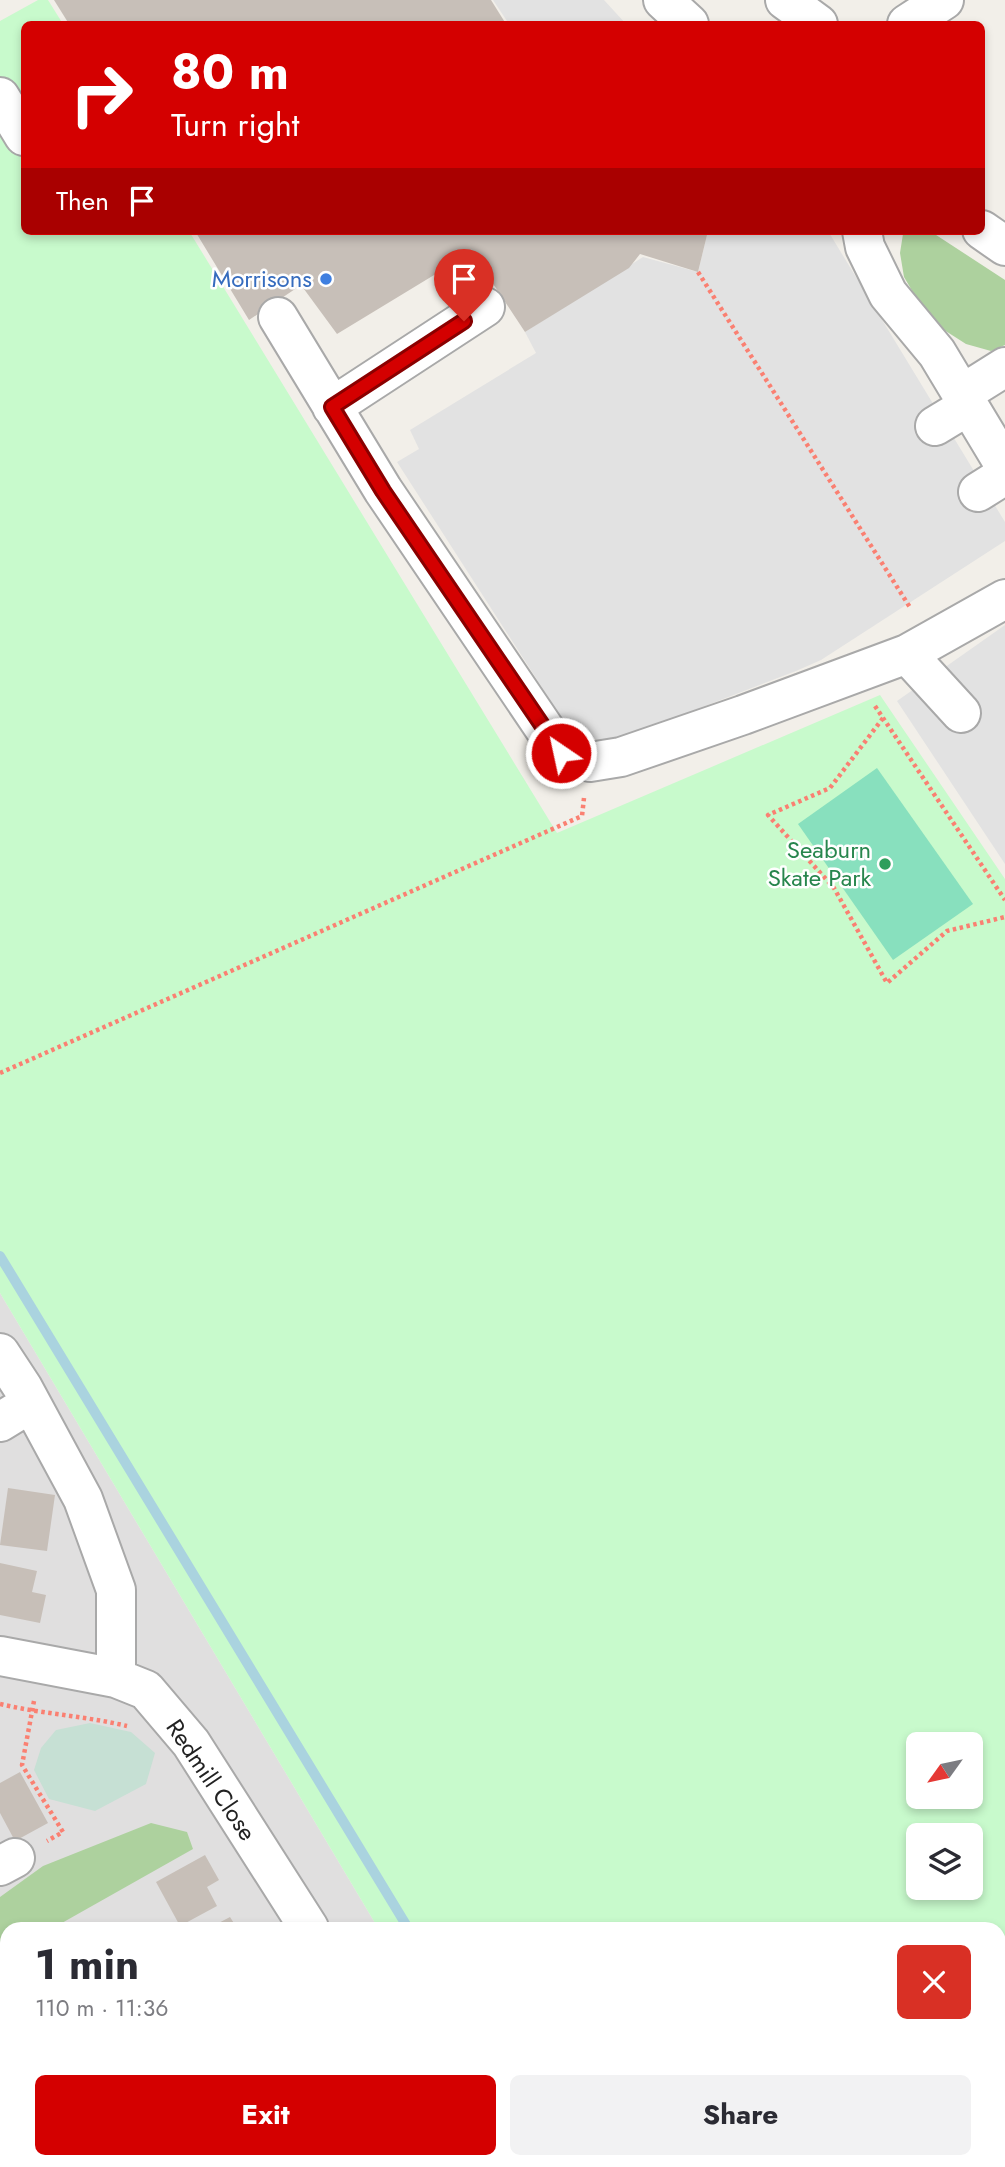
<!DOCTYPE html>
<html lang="en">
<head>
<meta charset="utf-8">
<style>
  body { margin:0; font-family:Jost,sans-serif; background:#f2f2f3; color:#2b2b33; height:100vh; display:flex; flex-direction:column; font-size:26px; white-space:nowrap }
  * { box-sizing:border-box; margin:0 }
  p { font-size:23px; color:#7c7c81 }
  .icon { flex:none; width:38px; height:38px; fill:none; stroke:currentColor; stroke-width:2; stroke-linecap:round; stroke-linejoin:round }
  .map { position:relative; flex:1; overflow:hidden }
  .sheet { position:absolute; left:0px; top:1922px; width:1006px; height:247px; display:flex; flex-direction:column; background:#fff; border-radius:21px 21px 0 0; box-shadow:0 4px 10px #0003 }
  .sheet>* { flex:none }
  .guide { position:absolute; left:21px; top:21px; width:964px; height:214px; border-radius:10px; box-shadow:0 4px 10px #0003; background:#d40000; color:#fff; overflow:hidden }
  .needle { width:46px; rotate:237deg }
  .tools { position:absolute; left:906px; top:1732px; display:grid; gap:14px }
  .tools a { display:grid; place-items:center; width:77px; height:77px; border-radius:10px; background:#fff; box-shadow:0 4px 10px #0003; font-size:35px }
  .pin { position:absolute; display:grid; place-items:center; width:60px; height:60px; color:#fff; margin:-72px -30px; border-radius:50% 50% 50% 0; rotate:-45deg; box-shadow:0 0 7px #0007 }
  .pin .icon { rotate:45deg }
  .me { position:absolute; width:77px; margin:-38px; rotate:326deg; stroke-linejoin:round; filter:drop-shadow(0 0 5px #0008) }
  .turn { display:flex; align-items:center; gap:24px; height:147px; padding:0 35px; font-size:32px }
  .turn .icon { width:91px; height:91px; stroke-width:2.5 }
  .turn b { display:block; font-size:49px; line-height:60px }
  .then { display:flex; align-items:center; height:66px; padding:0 35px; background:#0003; gap:14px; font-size:26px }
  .round { display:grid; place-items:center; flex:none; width:74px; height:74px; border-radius:10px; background:#f2f2f3 }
  .head { display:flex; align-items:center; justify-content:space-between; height:119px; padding:0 35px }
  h1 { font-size:42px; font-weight:700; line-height:52px }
  .action { display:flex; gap:14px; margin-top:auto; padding:14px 35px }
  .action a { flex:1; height:80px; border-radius:10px; background:#d40000; color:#fff; font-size:28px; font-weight:700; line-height:80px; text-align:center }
  .action a+a { background:#f2f2f3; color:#2b2b33 }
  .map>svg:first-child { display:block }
</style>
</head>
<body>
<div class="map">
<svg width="1005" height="2167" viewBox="0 0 1005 2167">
  <rect width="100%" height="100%" fill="#f2efe9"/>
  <path fill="#e0dfdf" d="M0,1293L378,1928H7V2161H516L520,2167H0Z"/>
  <path fill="#add19e" d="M911,231H930L1005,280V345L991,351L966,344L930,321L904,277L900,253L903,234Z
    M151,1823L187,1832L193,1849L53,1928H7V1956L0,1960V1897L43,1866Z"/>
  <path fill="#c6e0d4" d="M90,1723L131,1732L155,1753L146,1784L95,1811L49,1799L34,1770L41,1748L56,1730Z"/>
  <path fill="#c8facc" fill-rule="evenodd" d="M38,0H48L63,24H24V231H189L557,833L880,695L1005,879V2089L999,2093V1928H378L0,1293V21ZM919,1745H971V1797H919ZM919,1836H971V1888H919Z
    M516,2161H880L870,2167H520Z"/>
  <path fill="#88e0be" d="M877,768L973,904L893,960L798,824Z"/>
  <path fill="#e2e2e2" d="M493,0H604L626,24H509Z
    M708,231H828L1005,522V541L821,660L796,671L617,740H598L575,735L561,717L397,462L419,449L410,430L536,353L525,332L643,257L698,272Z
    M1005,625V864L897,701Z"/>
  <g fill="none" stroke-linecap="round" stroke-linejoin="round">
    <path stroke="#aad3df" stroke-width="10" d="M0,1256L408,1928
      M549,2161L552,2167"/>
  </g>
  <path fill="#c7bfb8" d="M54,0H491L506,24H69Z
    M195,231H708L698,272L640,254L629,268L525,332L472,252L337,334L301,285L249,320Z
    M8,1488L55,1495L47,1551L0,1545Z
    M0,1563L37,1571L32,1592L46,1595L40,1623L0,1615Z
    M20,1772L48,1823L15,1841L0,1813V1783Z
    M205,1855L219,1880L207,1887L217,1906L180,1926L156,1882Z
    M230,1917L237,1928H209Z
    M3,2048L7,2055V2111L0,2116V2049Z
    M7,2126V2141L0,2130Z
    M19,2161H44L35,2167H23Z
    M311,2161H360L363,2167H314Z"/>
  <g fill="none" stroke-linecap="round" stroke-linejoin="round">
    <defs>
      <path id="minor" d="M663,0L689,24
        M785,0L818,24
        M907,24L944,0
        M0,97L24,136
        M982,230L1005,246
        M862,231L865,247L888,294L937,353L1005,466
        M278,317L383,490L561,753L590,762L621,757L743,715L907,654L1005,599
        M962,394L1005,367
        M332,407L485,307
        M935,426L968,406
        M978,492L1005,475
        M907,654L961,713
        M0,1353L23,1388L83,1499L116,1590V1678
        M0,1422L31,1403
        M0,1656L116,1678L146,1690L191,1743L309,1928
        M0,1866L15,1858
        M103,2167L130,2161"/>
    </defs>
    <use href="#minor" stroke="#a9a9a9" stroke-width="42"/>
    <path stroke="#fa8072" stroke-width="4.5" stroke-dasharray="3.5 3.5" stroke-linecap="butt" d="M698,272L911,609
      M875,706L1005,900
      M883,718L830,788L768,815L834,888L887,983L947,931L1005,917
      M0,1073L582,816L584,798
      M34,1701L22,1765L63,1832L47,1841
      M0,1704C42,1714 85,1716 127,1726"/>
    <use href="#minor" stroke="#fff" stroke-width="38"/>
  </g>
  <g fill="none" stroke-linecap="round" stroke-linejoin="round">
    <defs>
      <path id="route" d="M464,321L332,407L383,491L561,753"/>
    </defs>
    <use href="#route" stroke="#8a0000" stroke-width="18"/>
    <use href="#route" stroke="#d40000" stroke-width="12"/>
  </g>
  <circle fill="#3f7fe0" stroke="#fff" stroke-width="2.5" cx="326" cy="279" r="7"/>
  <circle fill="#2e9e5b" stroke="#fff" stroke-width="2.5" cx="885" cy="864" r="7"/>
  <g text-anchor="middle" stroke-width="5" stroke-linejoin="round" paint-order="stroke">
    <g font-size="24" fill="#366cbe" stroke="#fff" text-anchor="end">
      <text x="312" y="287">Morrisons</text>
    </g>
    <g font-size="24" fill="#27864d" stroke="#fff" text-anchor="end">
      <text x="871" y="858">Seaburn<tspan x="871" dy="28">Skate Park</tspan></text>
    </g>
    <g font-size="24" fill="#222" stroke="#fff">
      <text transform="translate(211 1780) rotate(56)" y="8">Redmill Close</text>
    </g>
  </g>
</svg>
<div class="tools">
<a><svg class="needle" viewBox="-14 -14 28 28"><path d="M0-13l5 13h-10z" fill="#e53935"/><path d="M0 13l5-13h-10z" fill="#7c7c81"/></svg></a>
<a><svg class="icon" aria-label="layers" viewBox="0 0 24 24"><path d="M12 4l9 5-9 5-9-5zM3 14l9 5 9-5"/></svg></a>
</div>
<div class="pin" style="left:464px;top:321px;background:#d93025"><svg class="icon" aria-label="arrive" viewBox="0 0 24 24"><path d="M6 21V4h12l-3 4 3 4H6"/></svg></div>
<svg class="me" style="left:561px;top:753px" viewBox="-20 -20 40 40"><circle r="17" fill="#d40000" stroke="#fff" stroke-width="3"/><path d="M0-11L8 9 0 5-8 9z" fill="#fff"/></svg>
<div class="guide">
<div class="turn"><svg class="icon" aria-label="right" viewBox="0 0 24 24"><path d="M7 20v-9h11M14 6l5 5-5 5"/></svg><div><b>80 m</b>Turn right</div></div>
<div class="then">Then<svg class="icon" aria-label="arrive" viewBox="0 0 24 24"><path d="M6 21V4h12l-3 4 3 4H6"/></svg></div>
</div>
<section class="sheet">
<div class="head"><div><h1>1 min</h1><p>110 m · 11:36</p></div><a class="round" style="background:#d93025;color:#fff"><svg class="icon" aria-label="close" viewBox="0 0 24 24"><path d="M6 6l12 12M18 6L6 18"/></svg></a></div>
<div class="action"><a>Exit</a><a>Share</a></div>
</section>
</div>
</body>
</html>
